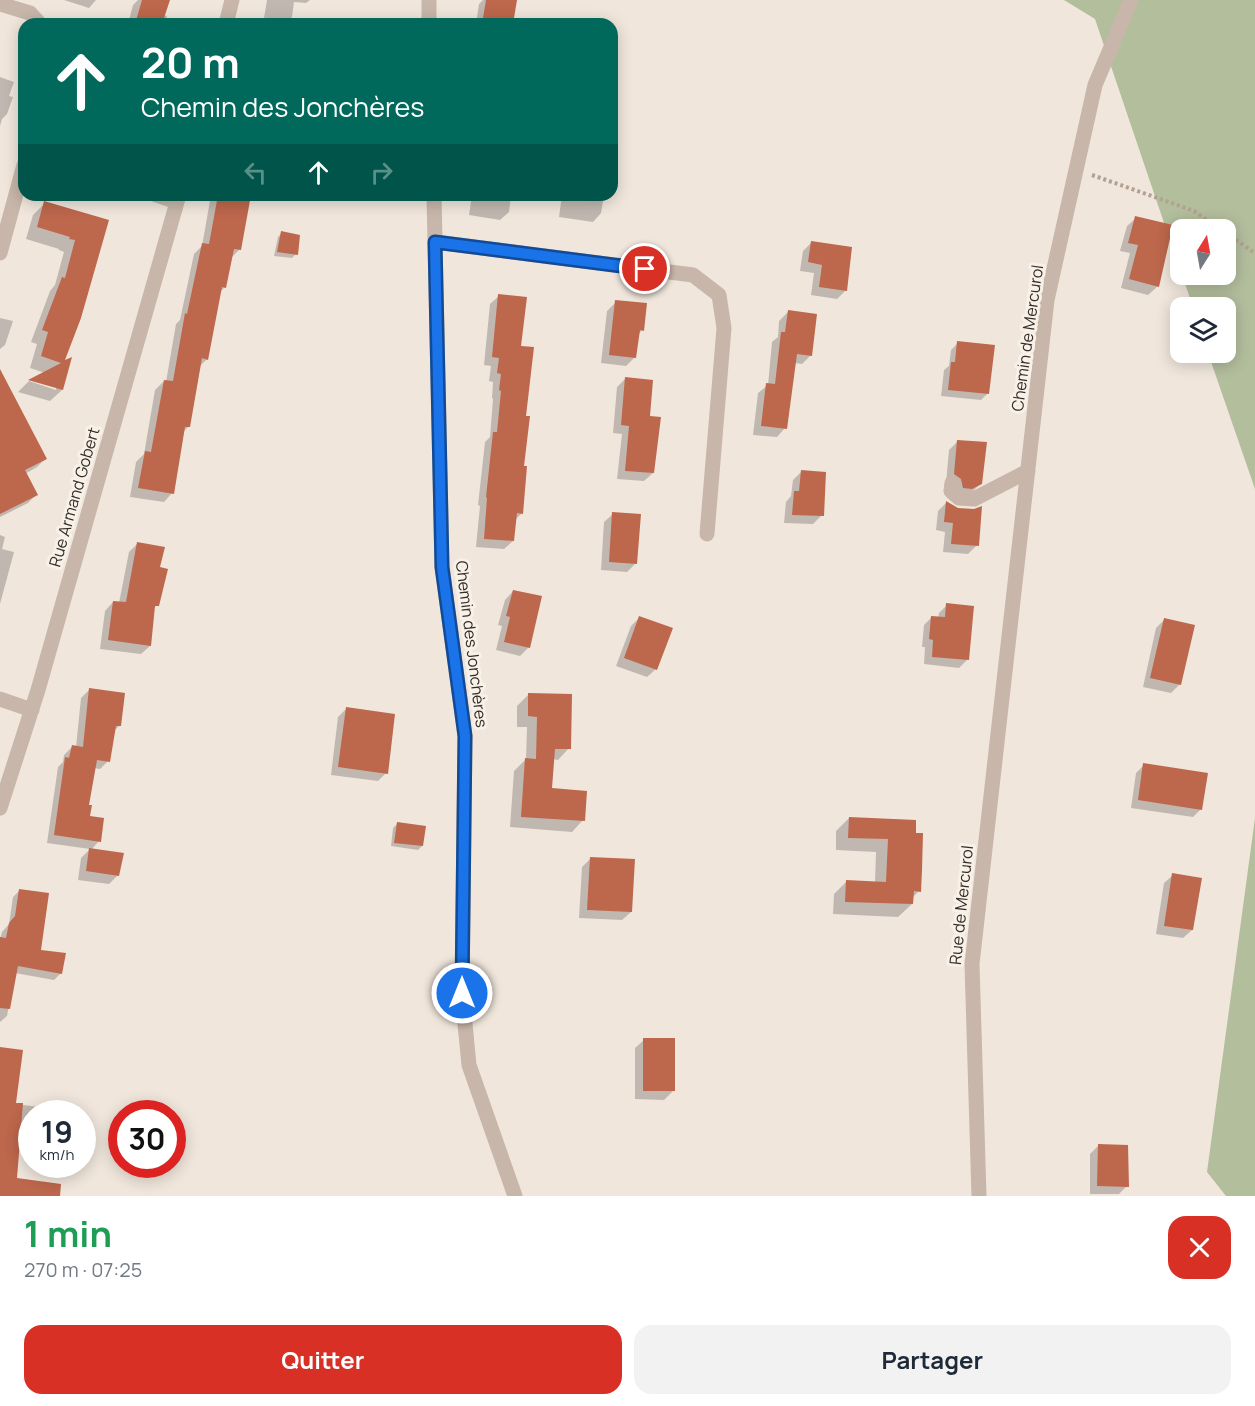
<!DOCTYPE html>
<html lang="fr">
<head>
<meta charset="utf-8">
<style>
  body { margin:0; font-family:Manrope,sans-serif; background:#f2f2f3; color:#1f2937; height:100vh; display:flex; flex-direction:column; font-size:22px; white-space:nowrap }
  * { box-sizing:border-box; margin:0 }
  p { font-size:20px; color:#747a83 }
  .icon { flex:none; width:33px; height:33px; fill:none; stroke:currentColor; stroke-width:2; stroke-linecap:round; stroke-linejoin:round }
  .map { position:relative; height:1196px; overflow:hidden }
  .details { display:flex; flex-direction:column; background:#fff; flex:1 }
  .details>* { flex:none }
  .hud { position:absolute; left:18px; top:18px; width:600px; height:183px; border-radius:18px; box-shadow:0 3px 15px #0003; background:#00695c; color:#fff; overflow:hidden }
  .needle { width:39px; rotate:11deg }
  .tools { position:absolute; left:1170px; top:219px; display:grid; gap:12px }
  .tools a { display:grid; place-items:center; width:66px; height:66px; border-radius:12px; background:#fff; box-shadow:0 3px 15px #0003; font-size:30px }
  .speed { position:absolute; left:18px; top:1100px; display:flex; gap:12px; font-size:30px; font-weight:700; text-align:center }
  .speed>* { display:grid; place-content:center; width:78px; height:78px; border-radius:50%; background:#fff; box-shadow:0 3px 15px #0003; line-height:1 }
  .speed small { font-size:15px; font-weight:400 }
  .speed .limit { border:9px solid #d22; background:#fff; color:#111 }
  .pin { position:absolute; display:grid; place-items:center; width:51px; height:51px; color:#fff; margin:-26px; border:3px solid #fff; border-radius:50%; box-shadow:0 2px 6px #0007 }
  .me { position:absolute; width:66px; margin:-33px; rotate:0deg; stroke-linejoin:round; filter:drop-shadow(0 0 4px #0008) }
  .turn { display:flex; align-items:center; gap:21px; height:126px; padding:0 24px; font-size:27px }
  .turn .icon { width:78px; height:78px; stroke-width:2.5 }
  .turn b { display:block; font-size:42px; line-height:51px }
  .lanes { display:flex; align-items:center; height:57px; padding:0 24px; background:#0003; justify-content:center; gap:30px; direction:ltr }
  .lanes .off { opacity:.35 }
  .round { display:grid; place-items:center; flex:none; width:63px; height:63px; border-radius:18px; background:#f2f2f3 }
  .headline { display:flex; align-items:center; justify-content:space-between; height:102px; padding:0 24px }
  h1 { font-size:36px; font-weight:700; line-height:45px; color:#1e9e55 }
  .action { display:flex; gap:12px; margin-top:auto; padding:12px 24px }
  .action a { flex:1; height:69px; border-radius:18px; background:#d93025; color:#fff; font-size:24px; font-weight:700; line-height:69px; text-align:center }
  .action a+a { background:#f2f2f3; color:#1f2937 }
  .map>svg:first-child { display:block }
</style>
</head>
<body>
<div class="map">
<svg width="1255" height="1196" viewBox="0 0 1255 1196">
  <rect width="100%" height="100%" fill="#f0e6dc"/>
  <path fill="#b3be9d" d="M1064,0H1255V489L1208,353L1226,352V308L1193,307L1182,275L1226,274V230H1180V270L1095,19Z
    M1255,818V1196H1226L1207,1172Z"/>
  <path fill="#0003" d="M64,0H96L89,8Z
    M138,0H168L164,15L167,16L165,24H128L133,5Z
    M267,0H310L306,3L294,2L292,17L285,24H279L264,18Z
    M483,0H511L512,24H476L479,4Z
    M0,77L14,82L9,96L13,97L7,114L2,119L0,126Z
    M211,195H249L240,249L231,258L225,287L219,293L207,359L199,367L188,427L182,433L172,493L164,502L130,497L136,462L144,454L155,390L164,381L166,382L176,324L180,320L194,254L202,246Z
    M472,195H511L509,212L500,220L469,215Z
    M562,195H604L601,213L593,222L559,217Z
    M45,203L107,221L63,363L62,390L50,401L18,392L29,381L56,390V387L45,373L30,368L37,344L31,342L50,291L55,285L64,252L59,250V249L26,239L33,215Z
    M1136,218L1171,226L1157,287L1148,295L1121,288L1130,253L1120,251L1127,226Z
    M282,233L296,254L292,258L274,256L278,237Z
    M812,242L846,290L837,299L811,295L814,273L800,271L803,251Z
    M499,296L519,347L524,417L522,513L515,520L513,541L504,549L476,547L480,506L478,505L485,442L490,437L493,399L492,398L493,382L489,381L491,366L484,365L490,304Z
    M616,302L642,330L638,335L635,357L626,366L601,363L607,311Z
    M788,312L811,355L802,364L795,363L785,428L777,437L753,435L758,393L768,385L772,342L778,337L779,321Z
    M0,318L13,321L5,345L0,349Z
    M958,343L988,393L981,400L941,396L944,370L949,366L951,350Z
    M626,378L648,417L653,473L644,481L617,479L622,434L613,433L617,387Z
    M0,396L45,459L37,467L25,474L36,495L28,503L0,517Z
    M958,441L981,483L972,492L962,497L946,483L949,450Z
    M802,471L822,515L813,524L784,523L786,502L791,496L793,480Z
    M946,503L977,545L968,554L943,552L945,532L936,530L938,511Z
    M613,514L636,563L627,572L601,570L604,522Z
    M0,535L5,537L2,549L14,552L0,604Z
    M137,544L158,569L157,605L153,609L150,646L141,654L100,649L105,611L113,602L119,603L129,552Z
    M513,591L529,647L520,656L496,650L502,626L498,625L505,600Z
    M947,605L967,660L959,668L924,664L925,647H922L924,625L932,617L938,618L939,613Z
    M640,617L656,669L647,677L616,666L631,626Z
    M1164,620L1180,684L1171,693L1143,687L1156,628Z
    M89,690L120,725L113,732L108,761L100,769L94,768L87,806L89,817L99,841L91,850L118,875L109,884L78,880L81,858L90,849L47,843L58,767L63,762L64,755L72,747H76L81,698Z
    M529,694L569,748L558,760L553,759L551,790L583,820L572,832L510,827L514,771L526,759L527,727H517V706Z
    M346,709L386,773L378,781L331,775L338,717Z
    M1144,765L1201,809L1193,817L1131,808L1136,773Z
    M849,818L915,821L919,891L912,898V904L898,917L833,914L834,894L847,881L875,883L876,852L836,850V831Z
    M397,824L422,846L418,850L391,846L393,828Z
    M591,858L631,912L622,920L579,918L582,867Z
    M1173,875L1192,930L1183,938L1156,934L1164,883Z
    M19,891L39,951L61,973L54,980L15,973L7,1016L0,1022V939L2,932L9,924L13,897Z
    M644,1040L673,1091L664,1100L635,1099V1048Z
    M0,1048L15,1104L55,1109V1113H32V1145L18,1144L16,1180L27,1196H0Z
    M1098,1146L1127,1186L1119,1194H1090V1154Z"/>
  <path fill="#bd674c" d="M142,0H170L162,24H135Z
    M486,0H517L513,24H482Z
    M218,195H251L241,250L234,249L226,288L222,287L208,360L202,358L190,427H185L174,494L138,488L145,451L151,452L164,380L173,381L185,313L187,314L202,243L209,244Z
    M44,201L109,220L81,318L65,360L72,357L63,390L28,380L61,363L41,356L48,332L42,330L62,277L65,278L75,240L69,239L70,237L37,227Z
    M1135,216L1173,225L1159,287L1129,279L1138,245L1128,243Z
    M281,231L300,235L298,255L277,252Z
    M811,241L852,247L847,291L819,287L822,265L808,262Z
    M498,294L527,297L521,346L534,347L526,416H530L524,466H527L523,514L517,513L514,541L484,539L487,498L486,497L493,432H497L501,391L499,390L501,374L497,373L499,358L492,357Z
    M615,300L647,303L644,331L640,330L636,358L609,355Z
    M788,310L817,314L812,356L797,354L787,429L761,426L766,383L775,384L781,332H785Z
    M957,341L995,345L989,394L948,390L951,362H955Z
    M0,369L47,459L25,470L38,495L0,514Z
    M625,377L653,380L650,416L661,417L654,473L625,471L629,426L621,425Z
    M957,440L987,442L982,484L972,489L963,488L961,479L954,474Z
    M801,470L826,472L824,516L792,515L794,491H799Z
    M946,501L958,508L974,509L982,506L979,546L951,544L953,523L944,522Z
    M612,512L641,514L637,564L609,562Z
    M137,542L165,547L160,567L168,569L159,606H155L151,646L108,640L113,601L126,602Z
    M513,590L542,596L530,648L504,642L510,617L506,616Z
    M946,603L974,606L969,660L932,657L933,640L929,639L931,616L945,617Z
    M639,616L673,628L657,670L624,658Z
    M1164,618L1195,625L1181,685L1150,678Z
    M89,688L125,693L121,726H116L110,762L97,760L89,805H92L90,816L104,818L101,842L54,835L65,757L69,758L72,745L83,747Z
    M528,693L572,694L571,749H555L552,788L587,791L585,821L521,817L525,758L536,759L537,717L528,716Z
    M346,707L395,714L388,774L338,767Z
    M1143,763L1208,773L1202,810L1138,800Z
    M849,817L916,820V833H923L922,870L921,892L914,891L913,904L845,902L846,880L886,882L888,839L848,838Z
    M397,822L426,826L423,846L394,843Z
    M89,848L124,853L119,876L86,871Z
    M590,857L635,859L632,912L587,910Z
    M1172,873L1202,878L1193,930L1164,926Z
    M19,889L49,893L41,950L66,953L62,974L18,966L10,1009L0,1008V937L6,938L9,923L15,916Z
    M643,1038H675V1091H643Z
    M0,1047L23,1050L16,1103H23L17,1178L61,1184L60,1196H0Z
    M1098,1144L1128,1145L1129,1187L1097,1186Z"/>
  <g fill="none" stroke-linecap="round" stroke-linejoin="round">
    <path stroke="#b3a193" stroke-width="4" stroke-dasharray="3 3" stroke-linecap="butt" d="M1092,175L1194,211L1221,230
      M1226,233L1255,253"/>
    <path stroke="#c7b6a9" stroke-width="15" d="M429,0V24
      M0,4L30,13L40,24
      M226,24L232,0
      M156,195L177,202
      M434,195L442,567L465,736L462,993L469,1065L515,1196
      M435,242L693,275L719,295L724,328L707,534
      M0,253L24,165
      M952,483L951,491L959,498L974,499L1028,471
      M0,699L32,710
      M0,808L38,690L179,195
      M979,1196L972,964L1047,300L1095,85L1131,0"/>
  </g>
  <g fill="none" stroke-linecap="round" stroke-linejoin="round">
    <defs>
      <path id="route" d="M462,993L465,736L442,567L435,242L645,269"/>
    </defs>
    <use href="#route" stroke="#114b97" stroke-width="15"/>
    <use href="#route" stroke="#1a73e8" stroke-width="10"/>
  </g>
  <g text-anchor="middle" stroke-width="6" stroke-linejoin="round" paint-order="stroke">
    <g font-size="16" fill="#352c28" stroke="#f8f1e8">
      <text transform="translate(1027 338) rotate(-82)" y="6">Chemin de Mercurol</text>
      <text transform="translate(74 497) rotate(-74)" y="6">Rue Armand Gobert</text>
      <text transform="translate(472 644) rotate(83)" y="6">Chemin des Jonchères</text>
      <text transform="translate(961 905) rotate(-84)" y="6">Rue de Mercurol</text>
    </g>
  </g>
</svg>
<div class="tools">
<a><svg class="needle" viewBox="-14 -14 28 28"><path d="M0-13l5 13h-10z" fill="#e53935"/><path d="M0 13l5-13h-10z" fill="#747a83"/></svg></a>
<a><svg class="icon" aria-label="layers" viewBox="0 0 24 24"><path d="M12 4l9 5-9 5-9-5zM3 14l9 5 9-5"/></svg></a>
</div>
<div class="speed"><div>19<small>km/h</small></div><div class="limit">30</div></div>
<div class="pin" style="left:645px;top:269px;background:#d93025"><svg class="icon" aria-label="arrive" viewBox="0 0 24 24"><path d="M6 21V4h12l-3 4 3 4H6"/></svg></div>
<svg class="me" style="left:462px;top:993px" viewBox="-20 -20 40 40"><circle r="17" fill="#1a73e8" stroke="#fff" stroke-width="3"/><path d="M0-11L8 9 0 5-8 9z" fill="#fff"/></svg>
<div class="hud">
<div class="turn"><svg class="icon" aria-label="ahead" viewBox="0 0 24 24"><path d="M12 20V5M6 11l6-6 6 6"/></svg><div><b>20 m</b>Chemin des Jonchères</div></div>
<div class="lanes"><svg class="icon off" aria-label="left" viewBox="0 0 24 24"><path d="M17 20v-9H6M10 6l-5 5 5 5"/></svg><svg class="icon" aria-label="ahead" viewBox="0 0 24 24"><path d="M12 20V5M6 11l6-6 6 6"/></svg><svg class="icon off" aria-label="right" viewBox="0 0 24 24"><path d="M7 20v-9h11M14 6l5 5-5 5"/></svg></div>
</div>
</div>
<section class="details">
<div class="headline"><div><h1>1 min</h1><p>270 m · 07:25</p></div><a class="round" style="background:#d93025;color:#fff"><svg class="icon" aria-label="close" viewBox="0 0 24 24"><path d="M6 6l12 12M18 6L6 18"/></svg></a></div>
<div class="action"><a>Quitter</a><a>Partager</a></div>
</section>
</body>
</html>
